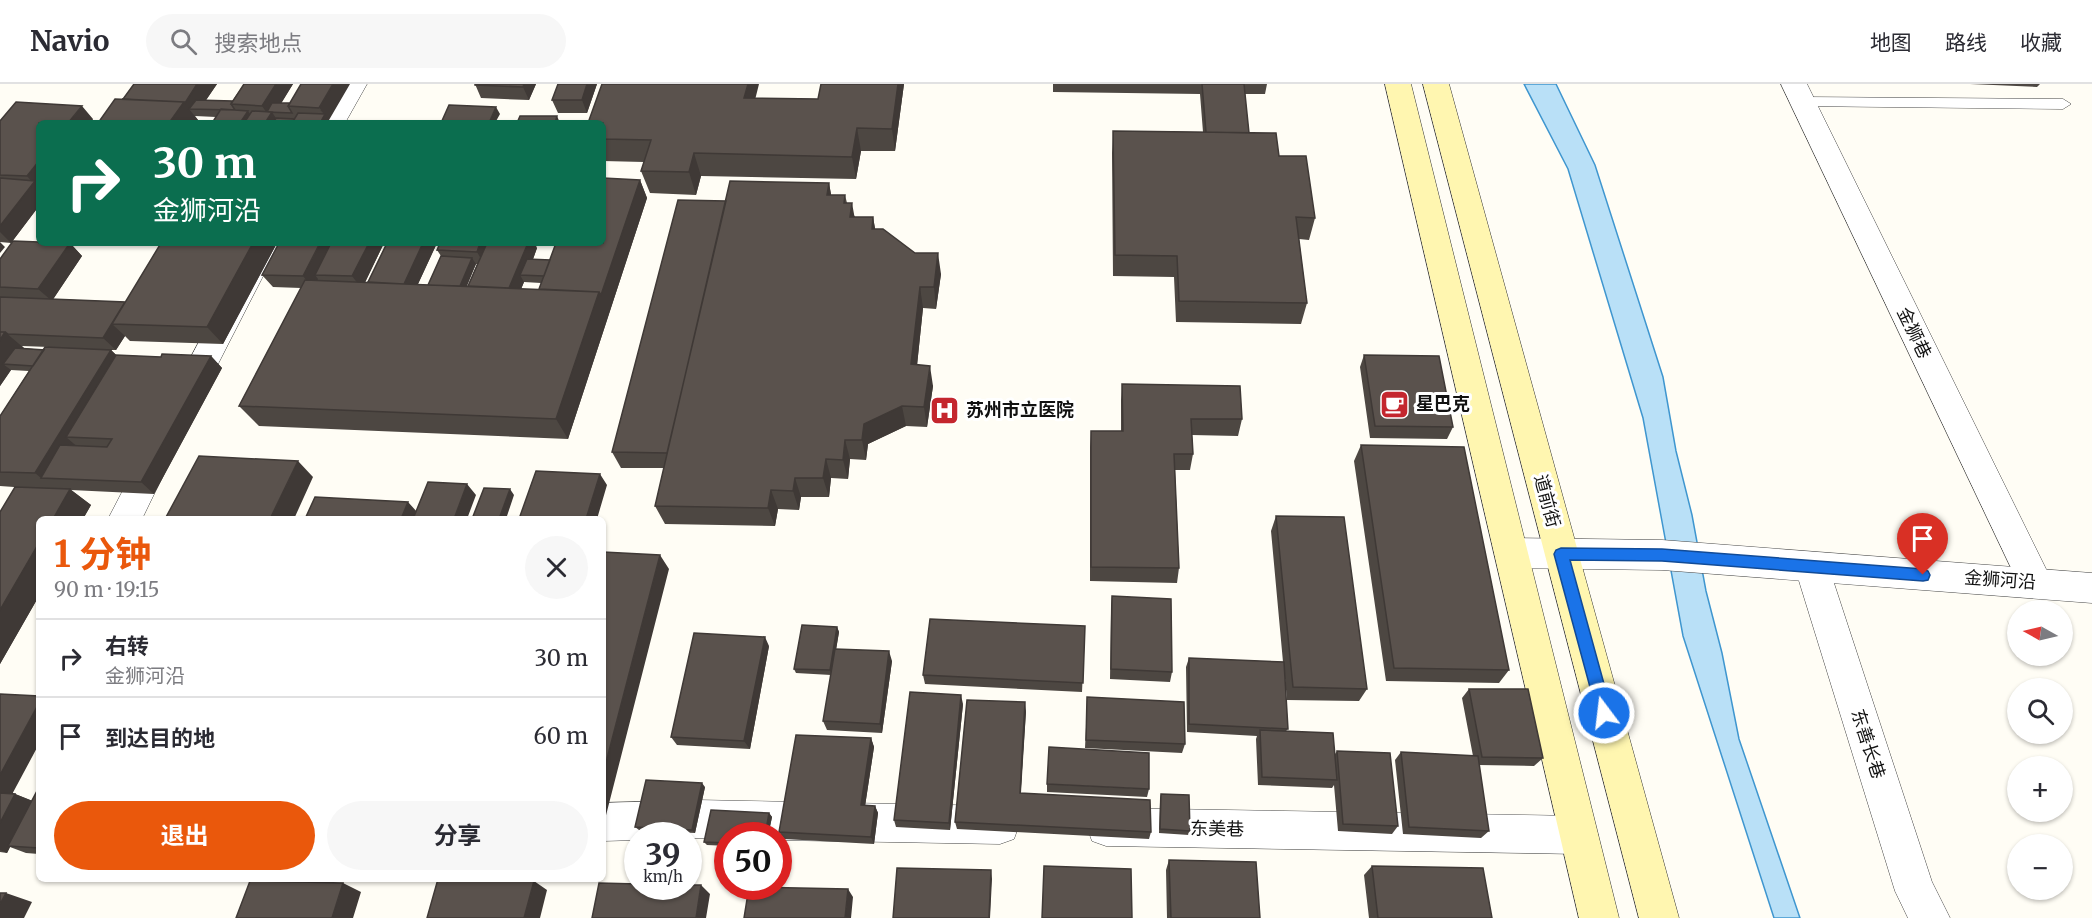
<!DOCTYPE html>
<html lang="zh">
<head>
<meta charset="utf-8">
<style>
  body { margin:0; font-family:Merriweather,"Noto Sans SC",serif; background:#f7f7f7; color:#2b2b33; height:100vh; display:flex; flex-direction:column; font-size:22px; white-space:nowrap }
  * { box-sizing:border-box; margin:0 }
  p { font-size:20px; color:#7c7c81 }
  .icon { flex:none; width:33px; height:33px; fill:none; stroke:currentColor; stroke-width:2; stroke-linecap:round; stroke-linejoin:round }
  .map { position:relative; flex:1; overflow:hidden }
  .drawer { position:absolute; left:36px; top:432px; width:570px; height:366px; display:flex; flex-direction:column; background:#fff; border-radius:9px; box-shadow:0 2px 4px #0004 }
  .drawer>* { flex:none }
  .guide { position:absolute; left:36px; top:36px; width:570px; height:126px; border-radius:9px; box-shadow:0 2px 4px #0004; background:#0b6e4f; color:#fff; overflow:hidden }
  .needle { width:39px; rotate:278deg }
  .tools { position:absolute; left:2007px; top:516px; display:grid; gap:12px }
  .tools a { display:grid; place-items:center; width:66px; height:66px; border-radius:50%; background:#fff; box-shadow:0 2px 4px #0004; font-size:30px }
  .speed { position:absolute; left:624px; top:738px; display:flex; gap:12px; font-size:30px; font-weight:700; text-align:center }
  .speed>* { display:grid; place-content:center; width:78px; height:78px; border-radius:50%; background:#fff; box-shadow:0 2px 4px #0004; line-height:1 }
  .speed small { font-size:15px; font-weight:400 }
  .speed .limit { border:9px solid #d22; background:#fff; color:#111 }
  .pin { position:absolute; display:grid; place-items:center; width:51px; height:51px; color:#fff; margin:-62px -26px; border-radius:50% 50% 50% 0; rotate:-45deg; box-shadow:0 0 6px #0007 }
  .pin .icon { rotate:45deg }
  .me { position:absolute; width:66px; margin:-33px; rotate:345deg; stroke-linejoin:round; filter:drop-shadow(0 0 4px #0008) }
  .turn { display:flex; align-items:center; gap:21px; height:126px; padding:0 18px; font-size:27px }
  .turn .icon { width:78px; height:78px; stroke-width:2.5 }
  .turn b { display:block; font-size:42px; line-height:51px }
  .round { display:grid; place-items:center; flex:none; width:63px; height:63px; border-radius:32px; background:#f7f7f7 }
  .summary { display:flex; align-items:center; justify-content:space-between; height:102px; padding:0 18px }
  h1 { font-size:36px; font-weight:700; line-height:45px; color:#ea580c }
  .cta { display:flex; gap:12px; margin-top:auto; padding:12px 18px }
  .cta a { flex:1; height:69px; border-radius:36px; background:#ea580c; color:#fff; font-size:24px; font-weight:700; line-height:69px; text-align:center }
  .cta a+a { background:#f7f7f7; color:#2b2b33 }
  ul { padding:0; list-style:none }
  li { display:flex; align-items:center; gap:18px; height:78px; padding:0 18px; border-top:2px solid #e1e1e2 }
  li div { flex:1 }
  li b { display:block; font-size:22px }
  li em { font-style:normal }
  header { display:flex; align-items:center; gap:36px; box-sizing:border-box; height:84px; padding:0 30px; background:#fff; border-bottom:2px solid #e1e1e2 }
  header strong { font-size:28px }
  nav { display:flex; gap:33px; margin-inline-start:auto; font-size:21px }
  .search { width:420px; height:54px; background:#f7f7f7; display:flex; align-items:center; gap:15px; box-sizing:border-box; padding:0 21px; border-radius:33px; color:#7c7c81; font-size:22px }
  .map>svg:first-child { display:block }
</style>
</head>
<body>
<header>
<strong>Navio</strong>
<div class="search"><svg class="icon" aria-label="search" viewBox="0 0 24 24"><circle cx="10" cy="10" r="6"/><path d="M15 15l6 6"/></svg>搜索地点</div>
<nav><a>地图</a><a>路线</a><a>收藏</a></nav>
</header>
<div class="map">
<svg width="2092" height="834" viewBox="0 0 2092 834">
  <rect width="100%" height="100%" fill="#fffdf5"/>
  <path fill="#b9e0f7" stroke="#3f96cf" stroke-width="1.5" d="M1524,0H1556L1595,81L1663,293L1676,367L1692,431L1706,507L1722,569L1739,655L1800,834H1774L1683,552L1643,334L1568,85Z"/>
  <g fill="none" stroke-linecap="round" stroke-linejoin="round">
    <defs>
      <path id="service" d="M1803,13L2063,15L2071,20L2063,25L1798,22L1795,18L1798,14Z"/>
      <path id="minor" d="M341,0H367L345,39H319Z
        M1781,0H1807L2047,487L2052,498L2047,509L2035,513L2023,509Z
        M252,159H280L197,321L186,324L175,321L170,312Z
        M158,356L169,360L174,369L142,435H108L147,360Z
        M1812,469L1824,473L1829,484L1932,798L1950,834H1908L1895,807L1795,484L1800,473Z
        M696,716L1000,722L1014,727L1019,741L1014,755L1000,760L778,756V752H728V755L688,754V752H638V756L603,757V719Z
        M1106,724L1579,732L1593,737L1598,751L1593,765L1579,770L1106,762L1092,757L1087,743L1092,729Z"/>
      <path id="tertiary" d="M1513,454L1662,456L2092,489V519L1662,486L1513,484L1501,479L1496,469L1501,459Z"/>
      <path id="secondary" d="M1385,0H1411L1619,834H1579Z
        M1423,0H1449L1679,834H1639Z"/>
    </defs>
    <use href="#service" stroke="#444" stroke-width="1"/>
    <use href="#minor" stroke="#444" stroke-width="1"/>
    <use href="#tertiary" stroke="#444" stroke-width="1"/>
    <use href="#secondary" stroke="#333" stroke-width="1"/>
    <use href="#service" fill="#fff" fill-rule="evenodd"/>
    <use href="#minor" fill="#fff" fill-rule="evenodd"/>
    <use href="#tertiary" fill="#fff" fill-rule="evenodd"/>
    <use href="#secondary" fill="#fff6b0" fill-rule="evenodd"/>
  </g>
  <path fill="#4d4742" fill-rule="evenodd" d="M134,0H217L206,16L232,17L244,0H293L281,19H290L301,0L331,39H98L123,15ZM195,32L216,33L213,39L197,38L198,36Z
    M475,0H536L529,16L481,14Z
    M597,0L587,29H558L552,16Z
    M821,0H904L895,67H861L856,95L701,92L696,111L650,109L641,87L644,78L603,77V39L756,14L818,15Z
    M1053,0H1267L1265,10H1245L1249,49L1279,72L1315,134L1309,156L1299,155L1307,219L1301,240L1176,238L1174,193L1113,192L1112,69L1113,47L1203,48L1200,10L1053,8Z
    M1970,0H2040L2037,3Z
    M93,35L90,39H39V122L11,159L0,158V37Z
    M640,96L647,114L568,355L259,342L239,322L301,204L273,203L262,191L384,159L365,198H368L387,159H437L418,200L428,201L441,172L437,166L537,164L533,175L550,176ZM476,180H477L468,202H466ZM524,198L541,199L539,205H521Z
    M829,99L831,111H845L847,119L855,133H873L875,145L941,190L936,225L923,224L917,281L933,302L927,343L906,342L868,360L866,376L850,375L848,395L831,394L829,413H801L799,426L778,425L775,442L665,440L655,422L664,384H621L612,368L726,117Z
    M70,159L82,172L53,215L126,218L161,159H277L223,260L130,257L125,252L116,266H111L116,271L161,273L211,272L222,284L154,410L71,406L91,421L0,580V428L28,404L0,402V332L29,287L11,286L0,302V175ZM22,262L49,263L44,266L24,264Z
    M1364,271L1453,343L1447,355L1370,354L1360,283Z
    M1122,300L1242,335L1238,352L1192,351L1193,370L1190,386H1175L1179,484L1177,499L1090,497V363L1091,347H1121V316Z
    M1361,361L1509,586L1499,599L1386,597L1354,377Z
    M1276,432L1367,605L1359,617L1287,616L1284,583L1288,645L1286,647L1335,670L1337,667L1398,742L1392,750L1338,747L1334,701L1332,704L1258,701L1256,655L1257,652L1187,648L1186,583L1189,574L1283,578L1271,447Z
    M1112,512L1172,588L1170,598L1110,595L1111,522Z
    M1085,542L1082,608L925,600L923,591Z
    M837,543L839,548L836,565L892,577L882,649L827,646L823,637L831,591L796,589L794,585Z
    M769,562L750,665L677,661L671,653Z
    M1469,605L1543,674L1534,682L1479,681L1489,747L1481,754L1403,750L1395,676L1401,668L1473,672L1462,614Z
    M0,610L13,709L32,717L39,703V770L26,769L10,763L7,769L0,768Z
    M963,620L950,746L896,743L894,736Z
    M1087,622L1185,660L1182,669L1085,664Z
    M1026,627L1021,709L1151,748L1149,755L957,745L955,738Z
    M871,654L874,663L865,722H875L878,729L874,760L784,755L779,748Z
    M1047,700L1149,705L1147,713L1047,708Z
    M705,703L695,749L639,746L635,743Z
    M1161,710L1190,747L1189,751L1159,749L1160,714Z
    M769,729L772,733L768,752H728V762L707,761L704,758Z
    M1169,776L1260,834H1167L1166,786Z
    M1372,782L1492,834H1369L1364,791Z"/>
  <path fill="#3f3936" d="M197,0H217L200,25H189L198,36L196,39H169Z
    M276,0H293L276,28H272L279,39H265L269,32L262,22Z
    M333,0H350L329,36L331,39H320L324,31L319,24Z
    M524,0H536L529,16L523,3Z
    M587,0H597L587,29L582,16Z
    M748,0H759L750,36L744,14Z
    M898,0H904L895,67L892,45Z
    M82,22L93,35L90,39H68Z
    M496,23L500,30L495,39H489Z
    M248,27L256,39H240Z
    M557,32L560,39H555Z
    M857,44L861,67L856,95L852,73Z
    M694,69L701,92L696,111L689,88Z
    M39,77V122L11,159L0,148V142L33,99L27,92Z
    M640,96L647,114L568,355L556,335L599,208Z
    M829,99L833,121L827,111Z
    M852,119L856,141L850,133Z
    M873,133L877,155L872,145Z
    M0,158L5,163L0,169Z
    M70,159L82,172L52,217L38,205Z
    M253,159H277L223,260L207,243Z
    M320,159H336L315,191L318,195L313,205L303,192Z
    M369,159H384L362,205L352,192Z
    M423,159H437L412,213L404,201Z
    M480,159H493L484,180L477,168Z
    M528,159H535L537,164L527,192L520,191L524,198L513,225L506,212Z
    M938,169L941,190L936,225L934,203Z
    M472,174L476,180L463,212L459,205Z
    M920,203L923,224L915,301L911,280Z
    M125,218L112,240L125,252L116,266L103,254Z
    M5,248L25,265L3,280L11,286L0,302V256Z
    M111,266L129,283L66,353L80,365L41,394L35,389Z
    M211,272L222,284L154,410L141,398Z
    M930,282L933,302L927,343L924,323Z
    M902,322L906,342L868,360L866,376L862,356L864,340Z
    M845,356L850,375L848,395L843,376Z
    M826,375L831,394L829,413L823,394Z
    M298,377L313,393L294,435H270Z
    M600,390L607,401L597,435H586Z
    M795,394L801,413L799,426L793,407Z
    M467,400L476,411L467,435H454Z
    M70,405L91,421L83,435H53Z
    M510,405L514,411L506,435H499Z
    M771,406L778,425L775,442L768,424Z
    M408,418L418,429L416,435H401Z
    M39,459V512L0,580V526Z
    M660,471L669,485L603,743V690Z
    M837,543L839,548L832,591L830,586Z
    M765,553L769,562L750,665L744,657Z
    M889,567L892,577L882,649L880,640Z
    M961,611L963,620L950,746L949,739Z
    M1025,618L1026,627L1020,717V709Z
    M39,619V660L9,716L0,712V691Z
    M871,654L874,663L864,729L861,721Z
    M702,699L705,703L695,749L692,746Z
    M15,710L33,717L8,762L10,763L7,769L0,766V739Z
    M875,722L878,729L874,760L871,753Z
    M769,729L772,733L768,752H765Z
    M991,786L992,795L990,834H989Z
    M534,797L547,806L540,834H524Z
    M343,799L361,808L353,834H332Z
    M701,801L710,810L706,834H696Z
    M848,805L853,813L851,834H845Z
    M6,809L32,818L24,834H0V820Z"/>
  <path fill="#5a524d" stroke="#3f3936" stroke-width="1.5" d="M134,0H197L185,19L184,18L123,15Z
    M244,0H276L262,22L231,20Z
    M301,0H333L319,24L288,22Z
    M475,0H524L523,3L475,1Z
    M558,0H587L582,16H552Z
    M602,0H748L744,14L818,15L821,0H898L892,45L857,44L852,73L694,69L689,88L641,87L651,56L603,55V39H588Z
    M1202,0H1244L1249,49L1206,48Z
    M115,15L184,18L169,39H98Z
    M196,16L232,17L231,20L235,26L189,25Z
    M16,18L82,22L68,39H39V77L27,92L0,91V37Z
    M272,19H290L288,22L292,29L267,28Z
    M449,21L496,23L489,39H441Z
    M221,25L248,27L240,39H212Z
    M252,27L272,28L265,39H244Z
    M298,29L325,30L320,39H292Z
    M520,32H557L555,39H517Z
    M276,34L294,35L292,39H273Z
    M188,37L213,39H186Z
    M1113,47L1276,49L1279,72H1306L1315,134L1296,133L1307,219L1179,217L1177,172L1115,171Z
    M0,94L35,97L0,142Z
    M603,94L640,96L601,211L599,208L539,205L556,159H603Z
    M730,97L829,99L827,111H845L844,119H852L850,133H873L872,145H883L915,169H938L934,203H920L911,280L930,282L924,323L902,322L864,340L862,356H845L843,376L826,375L823,394H795L793,407L771,406L768,424L655,422Z
    M678,116L726,117L667,369L612,368Z
    M13,157L39,158V159H70L38,205L0,203V175Z
    M161,159H253L207,243L112,240Z
    M279,159H320L303,192L262,191Z
    M331,159H369L352,192L315,191Z
    M387,159H423L404,200L368,198Z
    M440,159H480L477,168L437,166Z
    M487,159H528L509,204L468,202Z
    M441,172L472,174L460,202L428,201Z
    M527,175L550,176L544,192L520,191Z
    M305,196L599,208L556,335L239,322Z
    M0,213L125,218L103,254L8,250L5,248H0Z
    M0,248H5L0,256Z
    M45,263L111,266L35,389L0,388V332Z
    M15,264L44,266L33,282L3,280Z
    M162,270L211,272L141,398L41,394L60,361L107,363L112,355L66,353L116,271L161,273Z
    M1364,271L1439,272L1453,343L1375,342Z
    M1122,300L1240,302L1242,335H1191L1193,370H1174L1179,484L1091,483V347H1123Z
    M1361,361L1464,363L1509,586L1394,584Z
    M199,372L298,377L270,435H165Z
    M536,387L600,390L586,435H519Z
    M428,398L467,400L454,435H413Z
    M15,403L70,405L53,435H39V459L0,526V428Z
    M484,404L510,405L499,435H472Z
    M315,413L408,418L401,435H305Z
    M1276,432L1344,433L1367,605L1293,603Z
    M603,468L660,471L603,690Z
    M1112,512L1171,515L1172,588L1111,585Z
    M930,535L1085,542L1083,599L923,591Z
    M802,541L837,543L830,586L794,585Z
    M694,549L765,553L744,657L671,653Z
    M835,565L889,567L880,640L823,637Z
    M1189,574L1284,578L1288,645L1189,640Z
    M1469,605H1528L1543,674L1482,673Z
    M910,608L961,611L949,739L894,736Z
    M0,610L39,612V619L0,691Z
    M1087,613L1184,618L1185,660L1086,656Z
    M967,616L1025,618L1020,709L1150,716L1151,748L955,738Z
    M1260,646L1333,649L1337,696L1262,693Z
    M796,651L871,654L861,721L875,722L871,753L779,748Z
    M1049,663L1149,669V705L1047,700Z
    M1337,667L1390,669L1398,742L1343,740Z
    M1401,668L1478,672L1489,747L1409,743Z
    M646,696L702,699L692,746L635,743Z
    M39,703V764L8,762Z
    M0,709L15,710L0,739Z
    M1161,710L1189,711L1190,747L1160,745Z
    M711,726L769,729L765,752H728V759L704,758Z
    M1169,776L1256,778L1260,834H1171Z
    M1044,782L1131,785L1132,834H1042Z
    M1372,782L1483,784L1492,834H1378Z
    M897,784L991,786L989,834H893Z
    M438,795H448L534,797L524,834H427Z
    M250,797L343,799L332,834H236Z
    M599,799L638,800V802H688V801H701L696,834H592Z
    M749,803L848,805L845,834H744Z
    M0,809H6L0,820Z"/>
  <path fill="#1a73e8" stroke="#114b97" stroke-width="1.5" d="M1561,464L1662,465L1923,485L1928,487L1930,491L1928,496L1923,497L1662,477L1570,476L1612,629L1610,634L1604,636L1599,634L1597,629L1554,470L1556,466Z"/>
  <defs>
    <symbol id="cafe-square" viewBox="-11 -11 22 22"><rect x="-9" y="-9" width="18" height="18" rx="4" fill="#c4262e" stroke="#fff"/><path d="M-5.5-4.5H6V0H3Q3 3.5 0 3.5H-2.5Q-5.5 3.5-5.5 0ZM3-3.2v2h1.7v-2ZM-6 4.5H4V6H-6Z" fill="#fff"/></symbol>
    <symbol id="hospital-square" viewBox="-11 -11 22 22"><rect x="-9" y="-9" width="18" height="18" rx="4" fill="#c4262e" stroke="#fff"/><path d="M-5-5h3v3.5h4V-5h3V5h-3V1.5h-4V5h-3Z" fill="#fff"/></symbol>
  </defs>
  <g fill-rule="evenodd">
    <use href="#cafe-square" x="1378" y="304" width="33" height="33"/>
    <use href="#hospital-square" x="928" y="310" width="33" height="33"/>
  </g>
  <g text-anchor="middle" stroke-width="6" stroke-linejoin="round" paint-order="stroke">
    <g font-size="18" fill="#111" stroke="#fff">
      <text transform="translate(1914 249) rotate(64)" y="6">金狮巷</text>
      <text transform="translate(1547 417) rotate(75)" y="6">道前街</text>
      <text transform="translate(2000 496) rotate(4)" y="6">金狮河沿</text>
      <text transform="translate(1868 660) rotate(72)" y="6">东善长巷</text>
      <text transform="translate(1217 745) rotate(1)" y="6">东美巷</text>
    </g>
    <g font-size="18" font-weight="bold" fill="#111" stroke="#fff" text-anchor="start">
      <text x="1416" y="326">星巴克</text>
      <text x="966" y="332">苏州市立医院</text>
    </g>
  </g>
</svg>
<div class="tools">
<a><svg class="needle" viewBox="-14 -14 28 28"><path d="M0-13l5 13h-10z" fill="#e53935"/><path d="M0 13l5-13h-10z" fill="#7c7c81"/></svg></a>
<a><svg class="icon" aria-label="search" viewBox="0 0 24 24"><circle cx="10" cy="10" r="6"/><path d="M15 15l6 6"/></svg></a>
<a>+</a>
<a>−</a>
</div>
<div class="speed"><div>39<small>km/h</small></div><div class="limit">50</div></div>
<div class="pin" style="left:1923px;top:491px;background:#d93025"><svg class="icon" aria-label="arrive" viewBox="0 0 24 24"><path d="M6 21V4h12l-3 4 3 4H6"/></svg></div>
<svg class="me" style="left:1604px;top:629px" viewBox="-20 -20 40 40"><circle r="17" fill="#1a73e8" stroke="#fff" stroke-width="3"/><path d="M0-11L8 9 0 5-8 9z" fill="#fff"/></svg>
<div class="guide">
<div class="turn"><svg class="icon" aria-label="right" viewBox="0 0 24 24"><path d="M7 20v-9h11M14 6l5 5-5 5"/></svg><div><b>30 m</b>金狮河沿</div></div>
</div>
<section class="drawer">
<div class="summary"><div><h1>1 分钟</h1><p>90 m · 19:15</p></div><a class="round"><svg class="icon" aria-label="close" viewBox="0 0 24 24"><path d="M6 6l12 12M18 6L6 18"/></svg></a></div>
<ul>
<li><svg class="icon" aria-label="right" viewBox="0 0 24 24"><path d="M7 20v-9h11M14 6l5 5-5 5"/></svg><div><b>右转</b><p>金狮河沿</p></div><em>30 m</em></li>
<li><svg class="icon" aria-label="arrive" viewBox="0 0 24 24"><path d="M6 21V4h12l-3 4 3 4H6"/></svg><div><b>到达目的地</b></div><em>60 m</em></li>
</ul>
<div class="cta"><a>退出</a><a>分享</a></div>
</section>
</div>
</body>
</html>
